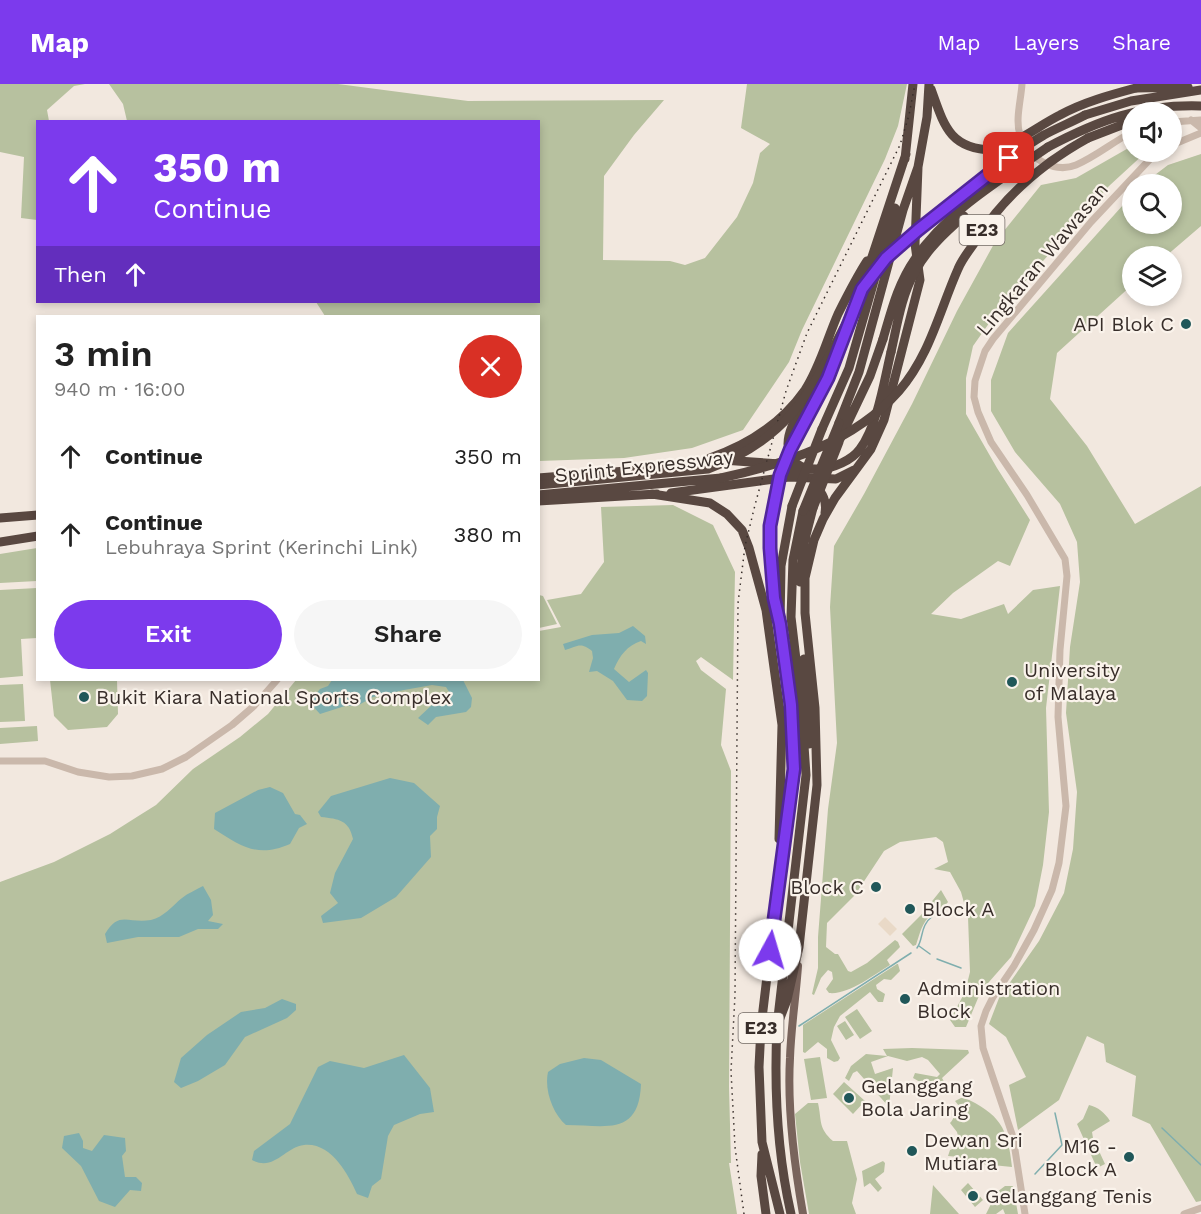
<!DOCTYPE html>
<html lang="en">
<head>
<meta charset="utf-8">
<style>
  body { margin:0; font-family:"Work Sans",sans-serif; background:#f6f6f6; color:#222; height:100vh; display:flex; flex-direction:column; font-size:22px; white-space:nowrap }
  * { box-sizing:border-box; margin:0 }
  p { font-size:20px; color:#767676 }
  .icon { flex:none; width:33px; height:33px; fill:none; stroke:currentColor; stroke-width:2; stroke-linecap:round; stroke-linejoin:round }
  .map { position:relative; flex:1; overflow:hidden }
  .details { position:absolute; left:36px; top:231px; width:504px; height:366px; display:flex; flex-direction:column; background:#fff; border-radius:0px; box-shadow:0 3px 9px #0003 }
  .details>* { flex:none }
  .banner { position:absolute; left:36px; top:36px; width:504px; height:183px; border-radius:0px; box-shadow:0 3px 9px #0003; background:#7c3aed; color:#fff; overflow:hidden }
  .controls { position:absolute; left:1122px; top:18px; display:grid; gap:12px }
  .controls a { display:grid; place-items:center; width:60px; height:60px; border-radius:50%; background:#fff; box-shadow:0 3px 9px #0003; font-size:30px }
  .pin { position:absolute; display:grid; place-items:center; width:51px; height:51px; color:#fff; margin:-26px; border-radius:12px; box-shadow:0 3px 9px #0006 }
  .me { position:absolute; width:66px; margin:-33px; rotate:6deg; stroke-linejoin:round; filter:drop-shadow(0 0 4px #0008) }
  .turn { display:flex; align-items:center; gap:21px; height:126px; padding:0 18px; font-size:27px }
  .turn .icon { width:78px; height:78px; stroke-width:2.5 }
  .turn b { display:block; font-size:42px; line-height:51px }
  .then { display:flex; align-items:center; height:57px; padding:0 18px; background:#0003; gap:12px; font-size:22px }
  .round { display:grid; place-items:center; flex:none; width:63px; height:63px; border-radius:32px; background:#f6f6f6 }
  .overview { display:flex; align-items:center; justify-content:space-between; height:102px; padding:0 18px }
  h1 { font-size:36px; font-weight:600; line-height:45px }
  .action { display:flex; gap:12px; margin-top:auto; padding:12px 18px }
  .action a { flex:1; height:69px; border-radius:36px; background:#7c3aed; color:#fff; font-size:24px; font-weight:600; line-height:69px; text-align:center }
  .action a+a { background:#f6f6f6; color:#222 }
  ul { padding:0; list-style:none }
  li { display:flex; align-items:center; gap:18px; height:78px; padding:0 18px }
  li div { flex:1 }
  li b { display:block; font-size:22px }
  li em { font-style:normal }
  header { display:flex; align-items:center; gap:36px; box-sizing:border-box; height:84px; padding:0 30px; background:#7c3aed; color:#fff }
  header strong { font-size:28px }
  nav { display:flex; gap:33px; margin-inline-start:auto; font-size:21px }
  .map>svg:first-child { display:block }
</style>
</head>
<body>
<header>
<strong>Map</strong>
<nav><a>Map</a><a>Layers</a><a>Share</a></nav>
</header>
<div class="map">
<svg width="1201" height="1130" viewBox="0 0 1201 1130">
  <rect width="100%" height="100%" fill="#f2e8df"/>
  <path fill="#b7c19f" d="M0,0H85L74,2L47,26L49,37L38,38L37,136L21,134L24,73L0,68Z
    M109,0H338L468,17L664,16L634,51L604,92L603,176L670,177L685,181L705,174L737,133L753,99L760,69L770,60L741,44L747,0H907L898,42L885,75L802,246L789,278L743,346L692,364L624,374L539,377L538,232H325L316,218H538V38L127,37L123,20Z
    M1132,62V68H1146L1109,102L992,235L973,262L966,294V330L997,384L1030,436L1010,482L998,477L953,509L931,530L961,535L1004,520L1008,530L1033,506L1060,502L1046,624L1049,728L1043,781L1035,822L1011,873L981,907L966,943H955L950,936L965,908L970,888L968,833L961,808L950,788L934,785L948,778L943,758L936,753L900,758L884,767L855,811L827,839L826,863L835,870H838L848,887L851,888L867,879L895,856L898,858L900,863L887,876L890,881C873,891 849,911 829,909L826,905L833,895L832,888L828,886L821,894L814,911L812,910L818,884V853L828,725L837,659L830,523L834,462L864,410L912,320L957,227L995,158L1041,101L1076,94Z
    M1201,70V142L1166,172H1132V201L1057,269L1050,315L1087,362L1135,440L1201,402V1117L1196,1118L1150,1040L1132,1032L1136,992L1106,978L1104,960L1087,952L1059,1016L1018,1046L1009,1001L1026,993L1006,953L989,940L999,914L1039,857L1064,809L1073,765L1077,708L1066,629L1070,563L1080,498L1077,458L1060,420L1015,368L991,327V296L1008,249L1132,111V140H1172V100H1143L1168,81Z
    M673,421L713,441L735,488L733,596L701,573L696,577L701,586L726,605L721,661L731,687L729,1003L731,1079H729L737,1130H0V798L54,778L110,750L140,731L156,721L193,685L240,653L268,630L296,596H538L539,547L561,543L547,516L581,510L604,478L601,423Z
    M37,464V497L0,499V470Z
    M37,504V554L21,555L23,592L0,594V506Z
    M539,511L543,512L557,540L539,544Z
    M50,596H117L118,630L107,643L68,646L54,632Z
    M23,600L25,637L0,638V601Z
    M37,642L38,657L0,660V644Z
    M941,806L948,818C944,824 938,826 932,830C922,838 920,849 916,861L913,862L902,850L921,831Z
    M897,880H898L900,887L891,896L884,895L876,901L877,905L885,910L883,918H878L870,908L840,932L834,943L831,956L840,974L838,977L834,978L827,974V965L818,958L805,969L803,968V941Z
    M857,925L872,947L860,955L845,933Z
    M845,937L854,951L846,956L837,942Z
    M912,964L968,966L969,969L942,994L951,1010L943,1011L913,994L915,989L937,993L940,990L928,976L922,973L907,977L888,972L871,978L875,990L893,984L889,1023L857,987L853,989L849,997L845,994L851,982L866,970L887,972L883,965Z
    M820,973L827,1014L811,1016L804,975Z
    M844,998L865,1017L853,1030L833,1010Z
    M963,1013C1000,1030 1008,1044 1012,1083L963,1078L959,1073L948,1072L950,1066L955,1064L959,1056L957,1048L950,1039C955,1035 954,1027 959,1022L955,1017Z
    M808,1019H818C822,1037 818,1044 833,1057H847L857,1095L852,1119L856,1130H809L800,1078L795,1030Z
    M1089,1021C1098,1023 1105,1029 1110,1037L1092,1048L1093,1054L1105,1080L1097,1084L1077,1040L1083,1035Z
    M883,1077L885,1079L884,1088L875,1095L882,1104L878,1108L870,1099L864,1103L862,1087Z
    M968,1099L983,1116L975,1123L961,1106Z
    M933,1101L959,1130H930Z
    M1005,1102H1013L1018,1130H1005L1003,1125L996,1130H986L997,1108Z"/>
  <path fill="#e9d9c7" d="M885,833L897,845L890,852L878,840Z"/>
  <path fill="#7faeae" d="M633,542L645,552L646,560L641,557C627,562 620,571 614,585L629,598L646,586L648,589L647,612L642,617L627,616L613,597L597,587L589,588L593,574L592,567C580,557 577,563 565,566L563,560L592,551L619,549Z
    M332,596H463L472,614L471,623L466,628L436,633L428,641L418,634L432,621H446L451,611L446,603L432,601L404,606L373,613L357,622H345L320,630L309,618L320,605L328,602Z
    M390,694L414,699L440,722L437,733V745L430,752L431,773L396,813L361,834L323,839L321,832L338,819L330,809L335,789L353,755C349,736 339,735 321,733L318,728L331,712Z
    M270,703L283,709L295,730L300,731L307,740L299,744L290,760C258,774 242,763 214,745L215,729L258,706Z
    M203,802L211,816L213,831L208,837L223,840L218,845H198L179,853H138L107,859L105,850C119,826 128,840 151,836C164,833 172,822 182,814C188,809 196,806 203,802Z
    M282,915L296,920V926L287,934L245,953L225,981L198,997L181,1004L174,998L181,974L207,951L241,928L265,924Z
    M404,971L430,1004L434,1028L420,1030L394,1041L388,1052L381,1095L372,1102L368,1114L357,1110C348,1090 331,1058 304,1061C285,1063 274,1088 252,1076L254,1067L290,1040L318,983L330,977L364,984Z
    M584,974L601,976L641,1000C639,1053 605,1041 566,1041C553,1030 544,1006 548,988L560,980Z
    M79,1049L83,1057V1064L92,1067L104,1051L125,1054L126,1067L122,1072L125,1093H136L142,1099L141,1107L130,1106L115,1123L99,1117L81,1082L62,1064L64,1052Z"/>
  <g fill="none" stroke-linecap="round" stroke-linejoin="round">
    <path stroke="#7faeae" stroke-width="1.5" d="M919,862L930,870
      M917,864C922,857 921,849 925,841C929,832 940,828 948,823
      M937,875L961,884
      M799,942L911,869
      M1162,1044L1201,1081
      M1035,1090L1062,1061L1055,1029"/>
    <path stroke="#cab8ab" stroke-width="7" d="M1022,0C1021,16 1015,36 1020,51C1026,73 1054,90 1076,81C1095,73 1113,58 1132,48
      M1191,36L1201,44
      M1172,38L1201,36
      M1172,61L1201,49
      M0,677H45L78,688L109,693L132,692L162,685L186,673L232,641L254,622L277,596
      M1025,1130L1013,1053L983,964L981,942L986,927L993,913L1014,882L1034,846L1052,806L1059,779L1066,722L1058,633L1060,566L1067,492L1065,475L1027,411L991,358L978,328L974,313L975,297L985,267L993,255L1091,138L1152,73L1160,68
      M1184,1130L1201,1124"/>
    <path stroke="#79645c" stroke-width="8" d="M798,882C796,912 791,943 790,974C787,1026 794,1079 803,1130"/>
    <path stroke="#594841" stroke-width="9" d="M1136,4L1188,3
      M931,5C944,41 949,65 993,66
      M1085,31L1131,17L1201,6
      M1088,54L1132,37
      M1048,63C1099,36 1142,20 1201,22
      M905,75L913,0
      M858,209L866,191L906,70
      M807,313C800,328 788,344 788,360C788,398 844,387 860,365C878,340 884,297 891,268
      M811,327L828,294L850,239
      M839,339L859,288L903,126L918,83L927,33L929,0
      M822,345L849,284L895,124
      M840,355L870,292L883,255
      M710,374C748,361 781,340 805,306C820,283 827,255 838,230C847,212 856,194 867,177
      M538,394L639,386L723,376L780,380L802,391
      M815,401C823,410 827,417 825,429
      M671,409L789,393L836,395L854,386
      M652,410L710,419L727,430L742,446L749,464L766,526L782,641L779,755
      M538,411L721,394
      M538,417L657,410
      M773,423L770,464L777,525
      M0,434L38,431
      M0,458L38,452
      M800,498L804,459L813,424
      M804,575L809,635V660
      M777,942L787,916L799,863L817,701L815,624L805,529V494L814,456L823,435L835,414L871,365L884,336L920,196L915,160L918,83
      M762,1070L761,1092L766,1130
      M780,1130L762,1058L759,983L761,943L778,800L794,685L791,621L780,540L781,482L792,422
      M791,1130C777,1068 774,1005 777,942L806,691L801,618L791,533L793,476L803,427"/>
    <path stroke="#382e2a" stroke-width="1.5" stroke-dasharray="1.5 4.5" stroke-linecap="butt" d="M744,1130L735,1063L731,987L735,911L738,519L745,462L755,421L786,307L807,249L900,61L909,31L915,0"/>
    <path stroke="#594841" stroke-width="9" d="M993,66C1018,59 1038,42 1060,31C1084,18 1110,11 1136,4
      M883,255C891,228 898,199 915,175C947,127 1002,95 1048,63
      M891,268C897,242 901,212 915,188C926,166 945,149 964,132
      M721,394C785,380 854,358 899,307C930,271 939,228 958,185C962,175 969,167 975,158C1003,113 1041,80 1088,54
      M538,401L708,385C785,356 808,314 843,245C856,220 867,196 886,175C904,155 927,138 949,122C980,97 1010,71 1044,51C1057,44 1072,38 1085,31
      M792,422L822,345
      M773,423L780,391L790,366L811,327
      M813,424L839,358
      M803,427L839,339"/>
  </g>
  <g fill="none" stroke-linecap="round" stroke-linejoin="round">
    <defs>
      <path id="route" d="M770,866L794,685L791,621L780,540L774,514L770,464V442L780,391L790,366L828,294L862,205L886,174L918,146L1009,74"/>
    </defs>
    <use href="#route" stroke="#51269a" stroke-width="15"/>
    <use href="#route" stroke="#7c3aed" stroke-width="10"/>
  </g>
  <g fill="#205759" stroke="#faf3eb" stroke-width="2">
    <circle cx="1186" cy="240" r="6"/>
    <circle cx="1012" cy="598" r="6"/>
    <circle cx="84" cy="613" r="6"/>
    <circle cx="876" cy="803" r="6"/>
    <circle cx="910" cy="825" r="6"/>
    <circle cx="905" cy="915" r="6"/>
    <circle cx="849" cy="1014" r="6"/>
    <circle cx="912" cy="1067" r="6"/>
    <circle cx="1129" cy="1073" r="6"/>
    <circle cx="973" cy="1112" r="6"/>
  </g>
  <g text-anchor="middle" stroke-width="4.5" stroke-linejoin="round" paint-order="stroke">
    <g fill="#faf3eb" stroke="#726964" stroke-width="1.5">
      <rect x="959.5" y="131" width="45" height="30" rx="4.5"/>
      <rect x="738.5" y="929" width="45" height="30" rx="4.5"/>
    </g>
    <g font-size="18" font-weight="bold" fill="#382e2a">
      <text x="982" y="152">E23</text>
      <text x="761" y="950">E23</text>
    </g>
    <g font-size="20" fill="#382e2a" stroke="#faf3eb">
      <text transform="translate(1042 175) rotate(-50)" y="7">Lingkaran Wawasan</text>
      <text transform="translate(644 382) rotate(-6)" y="7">Sprint Expressway</text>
    </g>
    <g font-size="20" fill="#382e2a" stroke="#faf3eb" text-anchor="start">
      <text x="1174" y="247" text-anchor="end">API Blok C</text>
      <text x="1024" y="593">University<tspan x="1024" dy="23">of Malaya</tspan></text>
      <text x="96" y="620">Bukit Kiara National Sports Complex</text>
      <text x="864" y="810" text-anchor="end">Block C</text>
      <text x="922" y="832">Block A</text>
      <text x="917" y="911">Administration<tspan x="917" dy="23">Block</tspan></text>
      <text x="861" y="1009">Gelanggang<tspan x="861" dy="23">Bola Jaring</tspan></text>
      <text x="924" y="1063">Dewan Sri<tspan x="924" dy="23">Mutiara</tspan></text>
      <text x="1117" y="1069" text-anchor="end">M16 -<tspan x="1117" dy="23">Block A</tspan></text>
      <text x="985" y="1119">Gelanggang Tenis</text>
    </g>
  </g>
</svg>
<div class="controls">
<a><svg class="icon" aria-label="sound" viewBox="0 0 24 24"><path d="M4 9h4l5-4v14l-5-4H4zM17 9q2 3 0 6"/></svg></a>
<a><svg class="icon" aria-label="search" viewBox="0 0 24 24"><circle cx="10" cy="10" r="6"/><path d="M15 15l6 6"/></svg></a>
<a><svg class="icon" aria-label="layers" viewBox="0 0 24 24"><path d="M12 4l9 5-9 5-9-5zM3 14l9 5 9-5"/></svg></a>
</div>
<div class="pin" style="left:1009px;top:74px;background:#d93025"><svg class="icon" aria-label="arrive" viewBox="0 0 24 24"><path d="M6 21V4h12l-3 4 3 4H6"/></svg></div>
<svg class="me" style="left:770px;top:866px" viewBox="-20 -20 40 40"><circle r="19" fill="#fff"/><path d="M0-13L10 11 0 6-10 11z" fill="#7c3aed"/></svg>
<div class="banner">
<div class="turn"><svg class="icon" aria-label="ahead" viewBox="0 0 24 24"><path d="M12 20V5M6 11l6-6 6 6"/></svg><div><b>350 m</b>Continue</div></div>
<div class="then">Then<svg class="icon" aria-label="ahead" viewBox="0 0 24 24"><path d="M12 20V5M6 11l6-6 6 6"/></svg></div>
</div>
<section class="details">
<div class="overview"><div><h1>3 min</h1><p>940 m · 16:00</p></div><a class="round" style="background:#d93025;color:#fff"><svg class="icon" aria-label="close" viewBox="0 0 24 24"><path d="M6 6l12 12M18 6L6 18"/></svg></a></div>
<ul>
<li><svg class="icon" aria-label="ahead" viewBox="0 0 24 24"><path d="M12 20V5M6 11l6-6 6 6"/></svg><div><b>Continue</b></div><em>350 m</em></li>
<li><svg class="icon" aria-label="ahead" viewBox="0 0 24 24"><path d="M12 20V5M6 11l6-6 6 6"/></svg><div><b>Continue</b><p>Lebuhraya Sprint (Kerinchi Link)</p></div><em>380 m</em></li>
</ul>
<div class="action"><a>Exit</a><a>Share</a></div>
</section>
</div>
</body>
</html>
